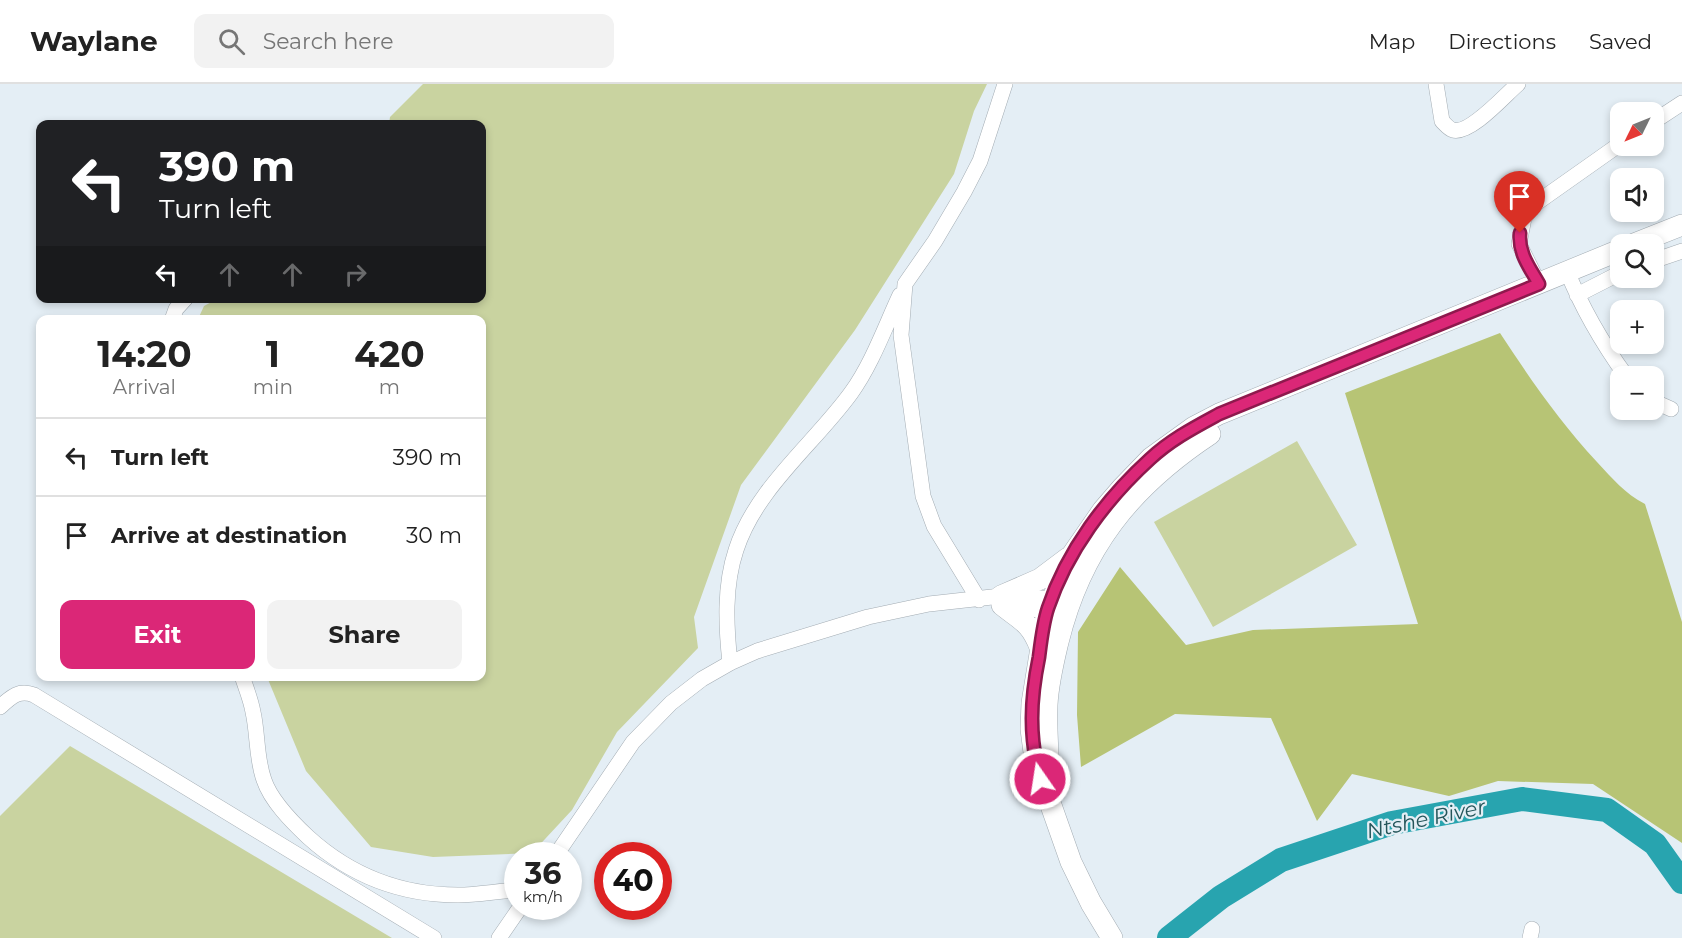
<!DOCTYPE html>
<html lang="en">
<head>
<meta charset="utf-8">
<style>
  body { margin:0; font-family:Montserrat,sans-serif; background:#f2f2f2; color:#222; height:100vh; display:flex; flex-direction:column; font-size:22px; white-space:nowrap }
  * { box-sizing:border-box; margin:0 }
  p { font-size:20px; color:#767676 }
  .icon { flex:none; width:33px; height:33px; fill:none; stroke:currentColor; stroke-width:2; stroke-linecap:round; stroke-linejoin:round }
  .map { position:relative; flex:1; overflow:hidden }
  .drawer { position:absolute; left:36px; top:231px; width:450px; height:366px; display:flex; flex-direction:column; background:#fff; border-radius:12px; box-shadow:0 3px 9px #0003 }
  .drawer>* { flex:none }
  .top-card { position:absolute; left:36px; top:36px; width:450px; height:183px; border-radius:12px; box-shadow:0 3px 9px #0003; background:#202124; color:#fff; overflow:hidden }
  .needle { width:39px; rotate:227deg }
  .buttons { position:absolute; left:1610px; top:18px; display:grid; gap:12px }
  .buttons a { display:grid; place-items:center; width:54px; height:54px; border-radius:12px; background:#fff; box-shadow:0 3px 9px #0003; font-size:30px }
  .speed { position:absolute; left:504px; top:758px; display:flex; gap:12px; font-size:30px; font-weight:700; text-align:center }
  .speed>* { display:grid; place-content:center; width:78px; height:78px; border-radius:50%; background:#fff; box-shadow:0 3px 9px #0003; line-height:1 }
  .speed small { font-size:15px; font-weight:400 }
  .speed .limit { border:9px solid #d22; background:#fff; color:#111 }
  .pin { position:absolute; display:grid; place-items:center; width:51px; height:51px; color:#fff; margin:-62px -26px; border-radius:50% 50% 50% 0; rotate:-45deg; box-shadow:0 0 6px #0007 }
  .pin .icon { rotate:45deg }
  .me { position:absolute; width:66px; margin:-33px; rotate:347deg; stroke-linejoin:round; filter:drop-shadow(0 0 4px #0008) }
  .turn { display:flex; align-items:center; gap:21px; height:126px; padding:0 24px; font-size:27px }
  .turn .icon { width:78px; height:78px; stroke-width:2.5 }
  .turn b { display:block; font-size:42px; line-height:51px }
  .lanes { display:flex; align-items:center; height:57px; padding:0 24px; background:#0003; justify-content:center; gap:30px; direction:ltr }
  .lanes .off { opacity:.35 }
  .eta { display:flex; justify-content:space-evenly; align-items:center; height:102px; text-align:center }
  .eta b { font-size:36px; font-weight:700; line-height:42px }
  .primary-button { display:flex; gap:12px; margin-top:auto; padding:12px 24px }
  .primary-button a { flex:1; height:69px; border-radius:12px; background:#db2777; color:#fff; font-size:24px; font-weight:700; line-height:69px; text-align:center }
  .primary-button a+a { background:#f2f2f2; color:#222 }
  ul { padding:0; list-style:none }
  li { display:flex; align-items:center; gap:18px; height:78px; padding:0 24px; border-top:2px solid #e0e0e0 }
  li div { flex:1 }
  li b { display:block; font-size:22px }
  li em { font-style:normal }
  header { display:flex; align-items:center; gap:36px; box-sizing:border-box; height:84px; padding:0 30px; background:#fff; border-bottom:2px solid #e0e0e0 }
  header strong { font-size:28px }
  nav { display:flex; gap:33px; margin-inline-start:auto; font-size:21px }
  .search { width:420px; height:54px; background:#f2f2f2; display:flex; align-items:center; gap:15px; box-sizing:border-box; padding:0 21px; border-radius:12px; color:#767676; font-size:22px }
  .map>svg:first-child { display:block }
</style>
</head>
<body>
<header>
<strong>Waylane</strong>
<div class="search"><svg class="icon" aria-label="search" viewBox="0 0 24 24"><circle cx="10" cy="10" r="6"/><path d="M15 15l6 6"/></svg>Search here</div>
<nav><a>Map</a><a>Directions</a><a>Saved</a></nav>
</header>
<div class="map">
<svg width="1682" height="854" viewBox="0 0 1682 854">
  <rect width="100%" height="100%" fill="#e4eef5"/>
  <path fill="#c9d3a0" d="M423,0H987L974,27L954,90L855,246L741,401L694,533L698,564L617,648L572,726L532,769L433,773L371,763L306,687L267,593L482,592V236L198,235L204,222L217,215L482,214V40H389L390,33Z
    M1297,357L1357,461L1213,543L1154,438Z
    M70,662L392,854H0V732Z"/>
  <path fill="#b7c475" d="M1500,249C1530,295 1560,338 1597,378C1613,395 1624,409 1645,420L1682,538V759L1593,700L1498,697L1449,712L1352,690L1317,737L1271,634L1175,630L1081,683L1077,631L1078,548L1120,483L1186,561L1253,546L1418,540L1345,309Z"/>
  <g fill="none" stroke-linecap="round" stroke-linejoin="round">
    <path stroke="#28a4af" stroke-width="24" d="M1169,854L1221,813L1281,776L1392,739L1522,715L1607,726L1655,760L1682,798"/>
    <defs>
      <path id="street" d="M1436,0L1442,37C1445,40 1449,45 1453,46C1470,51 1505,11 1518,0
        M1653,38L1682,19
        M1653,177L1682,167
        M1567,187C1582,224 1603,260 1626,292
        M1539,200L1519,160L1524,134L1535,120L1620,60
        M1577,211L1620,189
        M172,236L176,225L186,214
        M1653,317L1671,325
        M979,516L934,442L923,412L901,251L905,200L935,157L964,108L980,77L1005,0
        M1005,522L1055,528
        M730,579C726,542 724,502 736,466C756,404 814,360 851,309C872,280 885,243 900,211
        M242,592C246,604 251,616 253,628C258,650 256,674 264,696C271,717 292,738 308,753C351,792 400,811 458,811C478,811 498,807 518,806
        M0,623C11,613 19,605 34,611L434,854
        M556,771L633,658L671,619L702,595L730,579L757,567L868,533L929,520L1001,512L1060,515
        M499,854L521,822
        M1530,854L1532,845"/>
      <path id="secondary" d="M1634,160L1682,141
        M1001,512L1040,495L1068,474
        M1002,521C1022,537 1030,538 1040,563
        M1049,689C1048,667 1046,643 1047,621C1048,599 1053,579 1058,558C1081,464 1130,403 1210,350
        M1112,854L1091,819L1071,778L1035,676L1031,645L1032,619L1047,527L1072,471L1103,426L1122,404L1151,374L1194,343L1219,330L1620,166"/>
    </defs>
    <use href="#street" stroke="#a3acb3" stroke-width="16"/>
    <use href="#secondary" stroke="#a3acb3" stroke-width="22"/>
    <use href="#street" stroke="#fff" stroke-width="15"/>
    <use href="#secondary" stroke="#fff" stroke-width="21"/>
  </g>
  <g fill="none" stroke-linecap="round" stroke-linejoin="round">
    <defs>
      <path id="route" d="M1040,695C1029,652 1030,617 1039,573C1041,557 1043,539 1048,524C1067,467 1106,415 1150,375C1170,356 1195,343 1219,330L1539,200C1530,184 1518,169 1520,149"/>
    </defs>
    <use href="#route" stroke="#8e194d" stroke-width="15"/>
    <use href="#route" stroke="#db2777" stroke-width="10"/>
  </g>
  <g text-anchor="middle" stroke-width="4.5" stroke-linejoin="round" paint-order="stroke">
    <g font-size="21" font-style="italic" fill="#24555a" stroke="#e4eef5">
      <text transform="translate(1426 735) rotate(-12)" y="7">Ntshe River</text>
    </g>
  </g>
</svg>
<div class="buttons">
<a><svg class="needle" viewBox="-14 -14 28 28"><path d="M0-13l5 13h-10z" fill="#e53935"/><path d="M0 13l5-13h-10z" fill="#767676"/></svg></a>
<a><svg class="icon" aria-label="sound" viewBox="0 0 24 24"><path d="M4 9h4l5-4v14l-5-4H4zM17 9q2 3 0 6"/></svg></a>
<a><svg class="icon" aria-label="search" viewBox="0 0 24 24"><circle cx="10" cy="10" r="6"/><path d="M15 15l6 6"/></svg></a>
<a>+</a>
<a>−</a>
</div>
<div class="speed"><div>36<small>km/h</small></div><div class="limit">40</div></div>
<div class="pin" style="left:1520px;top:149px;background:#d93025"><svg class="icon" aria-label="arrive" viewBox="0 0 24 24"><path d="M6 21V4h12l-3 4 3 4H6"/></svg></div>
<svg class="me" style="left:1040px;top:695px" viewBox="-20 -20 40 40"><circle r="17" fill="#db2777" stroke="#fff" stroke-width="3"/><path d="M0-11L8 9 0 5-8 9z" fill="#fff"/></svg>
<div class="top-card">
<div class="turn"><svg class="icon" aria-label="left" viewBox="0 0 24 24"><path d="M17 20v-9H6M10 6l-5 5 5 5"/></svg><div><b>390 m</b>Turn left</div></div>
<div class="lanes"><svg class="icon" aria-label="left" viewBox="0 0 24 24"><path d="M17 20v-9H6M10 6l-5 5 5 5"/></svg><svg class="icon off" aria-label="ahead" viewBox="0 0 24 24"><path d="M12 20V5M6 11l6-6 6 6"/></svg><svg class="icon off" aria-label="ahead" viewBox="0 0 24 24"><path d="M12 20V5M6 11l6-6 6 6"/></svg><svg class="icon off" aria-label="right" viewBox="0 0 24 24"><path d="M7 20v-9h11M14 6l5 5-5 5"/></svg></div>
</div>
<section class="drawer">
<div class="eta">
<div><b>14:20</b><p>Arrival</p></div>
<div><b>1</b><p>min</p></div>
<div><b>420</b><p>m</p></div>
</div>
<ul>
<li><svg class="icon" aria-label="left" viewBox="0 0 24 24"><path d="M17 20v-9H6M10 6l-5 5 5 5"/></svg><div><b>Turn left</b></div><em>390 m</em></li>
<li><svg class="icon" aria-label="arrive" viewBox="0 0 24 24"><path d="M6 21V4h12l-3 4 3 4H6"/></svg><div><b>Arrive at destination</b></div><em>30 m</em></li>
</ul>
<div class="primary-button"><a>Exit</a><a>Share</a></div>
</section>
</div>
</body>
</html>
